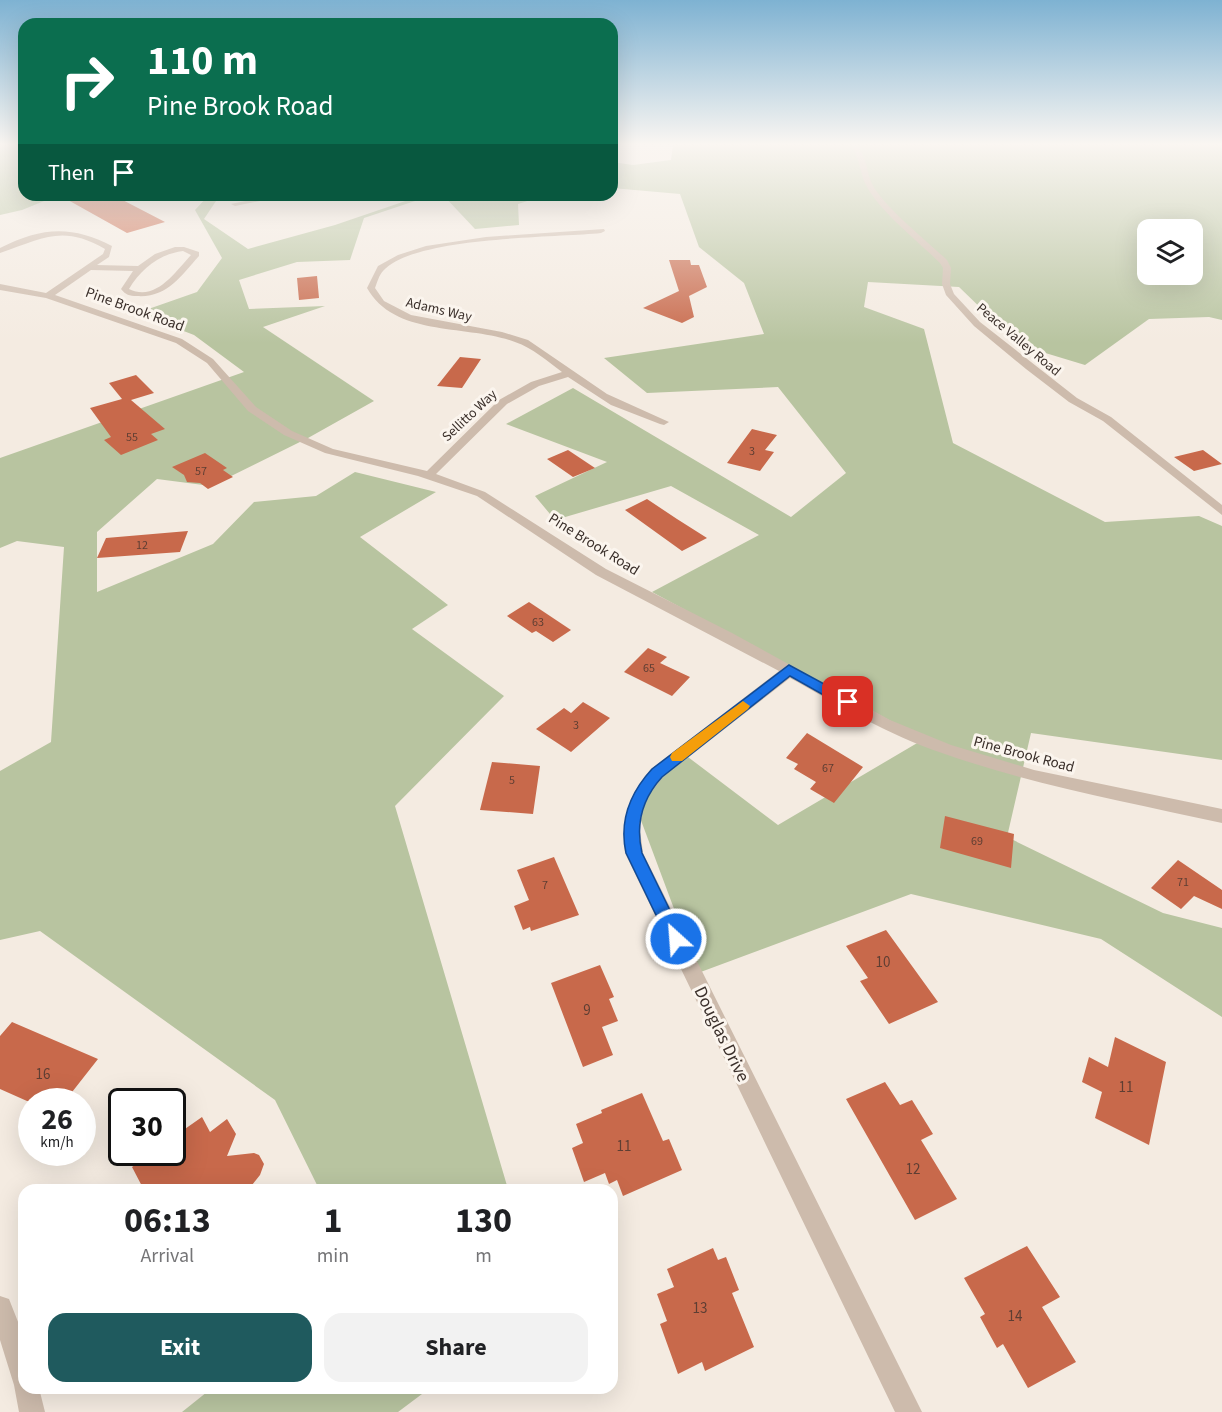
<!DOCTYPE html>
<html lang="en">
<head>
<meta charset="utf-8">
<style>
  body { margin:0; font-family:"Source Sans 3",sans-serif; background:#f2f2f2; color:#202124; height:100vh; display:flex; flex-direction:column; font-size:22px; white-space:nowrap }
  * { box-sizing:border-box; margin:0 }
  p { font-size:20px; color:#757577 }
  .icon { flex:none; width:33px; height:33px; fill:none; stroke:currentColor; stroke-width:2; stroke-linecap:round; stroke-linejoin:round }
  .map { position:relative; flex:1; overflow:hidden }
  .side { position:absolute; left:18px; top:1184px; width:600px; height:210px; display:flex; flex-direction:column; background:#fff; border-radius:18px; box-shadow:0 6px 24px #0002 }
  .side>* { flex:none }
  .top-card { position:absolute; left:18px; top:18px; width:600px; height:183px; border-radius:18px; box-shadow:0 6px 24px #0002; background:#0b6e4f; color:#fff; overflow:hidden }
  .fabs { position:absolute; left:1137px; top:219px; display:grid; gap:12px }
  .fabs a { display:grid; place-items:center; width:66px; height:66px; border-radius:12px; background:#fff; box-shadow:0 6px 24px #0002; font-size:30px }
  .speed { position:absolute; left:18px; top:1088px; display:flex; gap:12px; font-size:30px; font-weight:700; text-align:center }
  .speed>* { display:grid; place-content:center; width:78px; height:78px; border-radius:50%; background:#fff; box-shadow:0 6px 24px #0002; line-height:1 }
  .speed small { font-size:15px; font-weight:400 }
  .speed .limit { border:3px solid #111; border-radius:9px; background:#fff; color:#111 }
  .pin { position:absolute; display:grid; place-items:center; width:51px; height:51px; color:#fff; margin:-26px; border-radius:12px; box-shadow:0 3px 9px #0006 }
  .me { position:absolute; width:66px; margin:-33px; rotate:334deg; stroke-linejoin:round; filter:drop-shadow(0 0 4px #0008) }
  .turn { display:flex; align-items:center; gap:21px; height:126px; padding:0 30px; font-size:27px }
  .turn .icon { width:78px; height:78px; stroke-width:2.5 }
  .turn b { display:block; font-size:42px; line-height:51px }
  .then { display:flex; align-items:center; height:57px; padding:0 30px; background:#0003; gap:12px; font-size:22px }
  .eta { display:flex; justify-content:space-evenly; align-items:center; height:102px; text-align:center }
  .eta b { font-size:36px; font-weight:700; line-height:42px }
  .primary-button { display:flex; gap:12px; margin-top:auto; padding:12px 30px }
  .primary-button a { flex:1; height:69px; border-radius:18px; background:#1f5a5e; color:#fff; font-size:24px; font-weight:700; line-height:69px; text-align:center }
  .primary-button a+a { background:#f2f2f2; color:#202124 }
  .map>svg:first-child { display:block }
</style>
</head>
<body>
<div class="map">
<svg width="1222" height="1412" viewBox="0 0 1222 1412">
  <rect width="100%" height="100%" fill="#f4ebe1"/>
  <path fill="#b8c4a0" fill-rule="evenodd" d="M0,145H24V195L54,197L22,210L0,215Z
    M673,145H1222V320L1209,317L1149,319L1085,365L1019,345L959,287L868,282L864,307L924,329L953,443L1105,522L1199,516L1222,526V760L1031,733L1007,837L1163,913L1222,928V1017L1101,939L911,894L698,973L636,807L680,751L778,825L924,739L652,592L759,535L671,486L555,520L535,496L607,462L506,424L573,388L791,517L846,473L778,387L647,393L604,358L764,334L744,283L699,247L680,194L612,188V162L633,165L671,160ZM1148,230H1192V274H1148Z
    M209,195H220L204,219L248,249L335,225L423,195H433L364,218L350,260L297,262L239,280L249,309L325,306L263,327L374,401L308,438L211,486L157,479L97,532V592L213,544L254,502L316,496L355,472L436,492L360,537L448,605L412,629L504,696L395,806L508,1189H319L275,1100L40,931L0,940V771L51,742L64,547L17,541L0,548V458L244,372L194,335L137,313L197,292L222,258L195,210Z
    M443,195H546L518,204L519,225L475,229Z
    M212,1388H430L398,1412H182Z"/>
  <path fill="#c8694b" d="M59,195H113L165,222L127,233Z
    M669,260H690L691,265H699L707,287L689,296L694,317L682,323L643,308L679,291Z
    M317,276L319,298L299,300L297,278Z
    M460,357L481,359L462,388L437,386Z
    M136,375L154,393L131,400L165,429L151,434L158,440L121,455L104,440L111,437L90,408L122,399L109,383Z
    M752,429L777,435L765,450L774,452L760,471L727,463Z
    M568,450L595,468L573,477L547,459Z
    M1203,450L1222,464L1194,471L1174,457Z
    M205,453L227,468L223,470L233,477L208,489L200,483L187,482L184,475L172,467Z
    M647,499L677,519L707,538L682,551L625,510Z
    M188,531L180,552L97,558L106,538Z
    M529,602L571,630L553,642L536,631L532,633L507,616Z
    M648,648L667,657L660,663L690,677L672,696L624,672Z
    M583,702L610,718L571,752L536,729L564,708L571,713Z
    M807,733L863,767L834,803L810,789L816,782L794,769L798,764L786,758Z
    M492,762L540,766L533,814L480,810Z
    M945,816L1014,834L1011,868L940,848Z
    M554,857L579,915L531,931L530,927L523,930L514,906L529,900L517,870Z
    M1178,860L1222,890V909L1194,896L1181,909L1151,888Z
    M886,930L938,1002L889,1024L860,981L868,978L846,946Z
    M600,965L614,997L609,999L618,1021L602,1027L613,1055L583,1067L551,983Z
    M12,1022L98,1059L65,1101H27L0,1089V1036Z
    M1115,1037L1166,1062L1149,1145L1095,1118L1102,1092L1082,1082L1089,1057L1108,1067Z
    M885,1082L900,1105L912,1100L933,1134L921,1140L957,1199L915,1220L846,1099Z
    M642,1093L663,1141L669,1139L682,1170L623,1196L617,1180L609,1184L605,1173L584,1182L572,1148L583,1143L576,1124L602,1113L601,1110Z
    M202,1117L210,1132L227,1119L236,1134L227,1156L254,1153L259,1155L264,1164L260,1175L248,1190H144L132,1167L153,1152H172V1138Z
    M1027,1246L1060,1297L1042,1307L1076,1362L1028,1388L1003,1344L997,1348L980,1317L985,1314L964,1278Z
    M713,1248L718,1260L726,1257L739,1290L732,1293L754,1347L705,1371L702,1362L678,1374L660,1324L667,1321L657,1294L674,1287L667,1269Z"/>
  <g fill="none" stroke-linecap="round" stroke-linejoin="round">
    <path fill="#cdbbac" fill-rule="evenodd" d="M851,145H857C868,161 866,170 872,184C884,207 927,241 947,260L951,268L950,284L954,294L980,322L1077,398L1111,417L1222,505V515L1103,421L1069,402L1026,369L974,326L946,295L942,284L943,268L940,263C919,242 878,210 866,185C859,171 861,161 851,145Z
      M274,195H290L235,206L231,204Z
      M604,229L605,231L601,233C553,238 414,236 383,271C379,275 377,283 375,288L384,301L411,315L502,332L528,340L607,394L669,422L664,425L660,424L611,405L568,377L539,386L507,404L436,474L485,492L606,569L732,633L890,720L951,745L1034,770L1222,809V823C1128,802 1033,785 942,753C888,735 839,705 790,678L663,777L649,795L643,810L640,830L643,853L922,1412H895L625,853C620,820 630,794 651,769L779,671L596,575L477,496L418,476L325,453L284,435L248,411L207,363L176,343L46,298L0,290V284L46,293L103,254L105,249C62,224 42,239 0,253V248C41,227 72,225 112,246L109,257L97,265L138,266L155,254L175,247H184L199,252V256C181,276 167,298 137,296C129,296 126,295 121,289L133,271L91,270L55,295L182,339L213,359L256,407L292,431L333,449L427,471L499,400L531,382L562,372C547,361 533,348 515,342C468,324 395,338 367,288L378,266L398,255L426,246L486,237ZM183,251L191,255C175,272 156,302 129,289C141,269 159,254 183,251Z
      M0,1296L9,1299L24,1337V1388H39L45,1412H19L14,1385L0,1340Z"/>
  </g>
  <linearGradient id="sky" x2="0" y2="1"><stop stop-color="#7eb2d2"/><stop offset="0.42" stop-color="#faf6f2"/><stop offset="1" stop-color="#faf6f2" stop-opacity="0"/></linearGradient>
  <rect width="1222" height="343" fill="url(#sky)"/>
  <path fill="#1a73e8" stroke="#114b97" stroke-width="1.5" d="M789,665L852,699L854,702L852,706H843L790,676L662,777C642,799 635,823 642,853L684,939L682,944L676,947L670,944L626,853C619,821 630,793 652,769Z"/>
  <path fill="#f59e0b" d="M743,701L750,706L748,709L682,761H672L670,757L672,753Z"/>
  <g text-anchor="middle" stroke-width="6" stroke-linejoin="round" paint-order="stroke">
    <g font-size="12" fill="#5e3e33">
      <text x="132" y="441">55</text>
      <text x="752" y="455">3</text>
      <text x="201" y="475">57</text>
      <text x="142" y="549">12</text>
      <text x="538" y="626">63</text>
      <text x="649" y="672">65</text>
      <text x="576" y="729">3</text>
      <text x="828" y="772">67</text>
      <text x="512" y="784">5</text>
      <text x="977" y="845">69</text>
      <text x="1183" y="886">71</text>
      <text x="545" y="889">7</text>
    </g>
    <g font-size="14" fill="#3b302b" stroke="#fbf5ee">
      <text transform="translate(439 309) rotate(13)" y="5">Adams Way</text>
      <text transform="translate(1019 339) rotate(40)" y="5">Peace Valley Road</text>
      <text transform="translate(469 415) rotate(-43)" y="5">Sellitto Way</text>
    </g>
    <g font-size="15" fill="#3b302b" stroke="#fbf5ee">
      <text transform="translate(135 309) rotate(20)" y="5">Pine Brook Road</text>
      <text transform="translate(594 544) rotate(32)" y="5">Pine Brook Road</text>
      <text transform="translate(1024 754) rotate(15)" y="5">Pine Brook Road</text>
    </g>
    <g font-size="15" fill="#5e3e33">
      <text x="883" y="967">10</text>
      <text x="587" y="1015">9</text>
      <text x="43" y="1079">16</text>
      <text x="1126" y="1092">11</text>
      <text x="624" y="1151">11</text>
      <text x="913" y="1174">12</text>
      <text x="700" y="1313">13</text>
      <text x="1015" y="1321">14</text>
    </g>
    <g font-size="18" fill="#3b302b" stroke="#fbf5ee">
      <text transform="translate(722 1034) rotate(64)" y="6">Douglas Drive</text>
    </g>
  </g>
</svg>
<div class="fabs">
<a><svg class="icon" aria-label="layers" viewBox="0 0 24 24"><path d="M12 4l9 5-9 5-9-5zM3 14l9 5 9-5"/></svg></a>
</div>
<div class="speed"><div>26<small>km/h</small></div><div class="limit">30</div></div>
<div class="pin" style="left:848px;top:702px;background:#d93025"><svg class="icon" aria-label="arrive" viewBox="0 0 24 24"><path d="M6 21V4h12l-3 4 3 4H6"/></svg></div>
<svg class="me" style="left:676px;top:939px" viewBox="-20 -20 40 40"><circle r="17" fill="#1a73e8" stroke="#fff" stroke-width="3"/><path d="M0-11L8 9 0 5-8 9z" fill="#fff"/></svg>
<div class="top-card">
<div class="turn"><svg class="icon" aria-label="right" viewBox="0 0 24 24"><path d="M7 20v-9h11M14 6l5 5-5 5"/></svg><div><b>110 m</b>Pine Brook Road</div></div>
<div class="then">Then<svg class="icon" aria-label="arrive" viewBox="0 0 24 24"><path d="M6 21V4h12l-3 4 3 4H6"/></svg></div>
</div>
<section class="side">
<div class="eta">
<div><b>06:13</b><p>Arrival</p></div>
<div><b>1</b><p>min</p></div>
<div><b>130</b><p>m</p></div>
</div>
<div class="primary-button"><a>Exit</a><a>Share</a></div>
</section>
</div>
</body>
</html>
